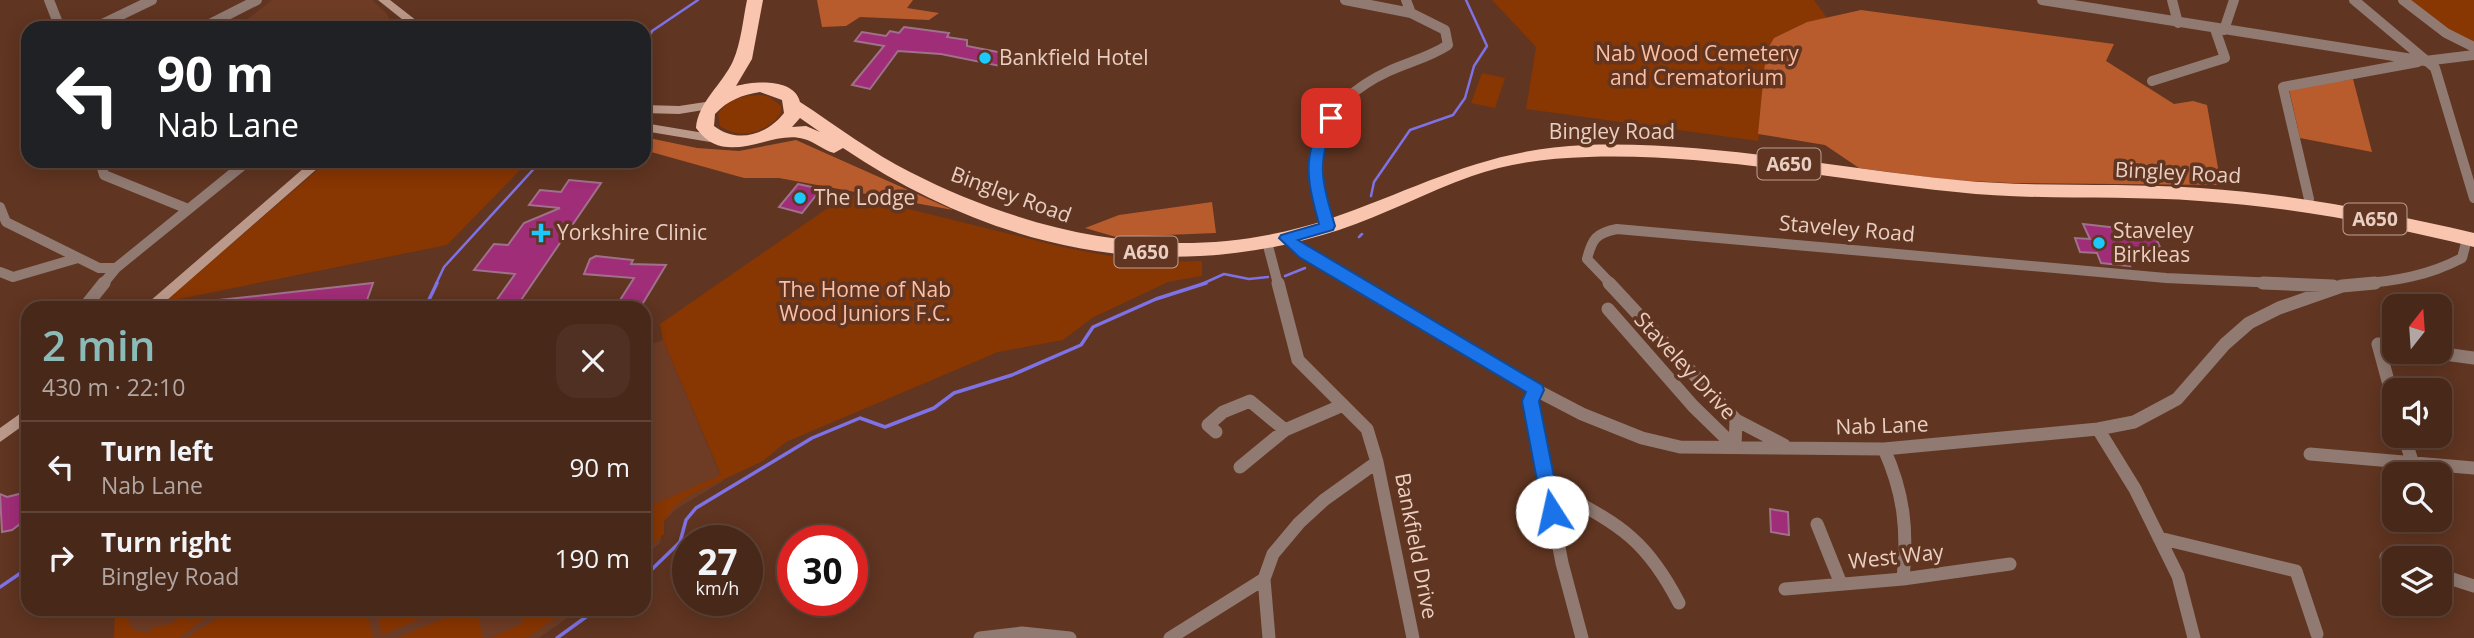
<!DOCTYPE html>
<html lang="en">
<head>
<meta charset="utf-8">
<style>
  body { margin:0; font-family:"Open Sans",sans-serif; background:#4f3022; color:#f1f3f6; height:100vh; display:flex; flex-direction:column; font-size:26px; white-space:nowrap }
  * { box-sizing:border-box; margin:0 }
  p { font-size:23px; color:#b1a6a2 }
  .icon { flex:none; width:38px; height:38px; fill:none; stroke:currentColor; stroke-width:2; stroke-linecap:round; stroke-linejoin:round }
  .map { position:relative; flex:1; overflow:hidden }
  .details { position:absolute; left:21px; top:301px; width:630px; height:315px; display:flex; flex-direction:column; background:#482819; border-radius:21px; box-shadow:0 4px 18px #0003,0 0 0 2px #604438 }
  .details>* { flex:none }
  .guide { position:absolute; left:21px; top:21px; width:630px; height:147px; border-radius:21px; box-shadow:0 4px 18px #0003,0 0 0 2px #604438; background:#202124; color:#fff; overflow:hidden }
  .needle { width:46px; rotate:17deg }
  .controls { position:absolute; left:2382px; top:294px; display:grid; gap:14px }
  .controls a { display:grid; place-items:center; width:70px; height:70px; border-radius:14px; background:#482819; box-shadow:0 4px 18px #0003,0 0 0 2px #604438; font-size:35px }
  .speed { position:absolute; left:672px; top:525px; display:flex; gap:14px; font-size:35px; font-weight:700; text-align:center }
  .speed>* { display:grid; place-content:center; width:91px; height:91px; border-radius:50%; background:#482819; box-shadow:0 4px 18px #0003,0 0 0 2px #604438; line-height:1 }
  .speed small { font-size:18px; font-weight:400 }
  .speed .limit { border:10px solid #d22; background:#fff; color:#111 }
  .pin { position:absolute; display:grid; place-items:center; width:60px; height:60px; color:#fff; margin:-30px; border-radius:14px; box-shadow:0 4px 10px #0006 }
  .me { position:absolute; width:77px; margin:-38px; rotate:350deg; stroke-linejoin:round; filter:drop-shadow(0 0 5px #0008) }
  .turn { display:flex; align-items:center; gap:24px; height:147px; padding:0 21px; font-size:32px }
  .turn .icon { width:91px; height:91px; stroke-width:2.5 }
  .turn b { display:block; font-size:49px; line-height:60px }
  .round { display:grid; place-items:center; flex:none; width:74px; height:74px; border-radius:21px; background:#4f3022 }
  .head { display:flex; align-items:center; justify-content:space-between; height:119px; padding:0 21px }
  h1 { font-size:42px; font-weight:600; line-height:52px; color:#8bbbb9 }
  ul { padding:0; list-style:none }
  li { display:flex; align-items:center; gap:21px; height:91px; padding:0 21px; border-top:2px solid #604438 }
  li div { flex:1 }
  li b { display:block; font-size:26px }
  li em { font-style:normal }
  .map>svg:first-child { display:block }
</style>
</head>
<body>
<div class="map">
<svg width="2474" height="638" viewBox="0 0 2474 638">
  <rect width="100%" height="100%" fill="#603521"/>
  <path fill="#6e3c25" d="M272,0H372L386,13L392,23L390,28H236Z
    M663,340L723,481L678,508L664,521L660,543L644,557V347Z
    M128,609H580L539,638H128Z"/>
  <path fill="#883602" d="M1492,0H1814L1827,18L1807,22L1774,38L1758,141L1526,109L1536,47Z
    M2409,0H2474V44L2452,33Z
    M1482,73L1505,78L1495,108L1471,103Z
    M761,95L770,97L781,106V113C768,133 740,140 720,126L718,114C728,99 743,95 761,95Z
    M328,161H529L447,245L164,302Z
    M848,194L1062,247L1142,262L1202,261V276L1168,282L1092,318L1063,340L998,352L786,442L763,461L690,495L675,506L664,521V534L644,552V517L654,511L652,505L721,475L663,340L660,324Z
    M115,609H128L129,624L136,631L149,633L151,628L170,624L180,617L193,620L200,613L204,618L179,638H114Z
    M232,609H366L373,638H186Z
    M377,609H442L382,635Z
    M464,609H476L483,638H399Z
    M519,609H569L526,638H491L523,623Z"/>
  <path fill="#b85c2d" d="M817,0H913L907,8L939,13L929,20L860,17L846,26L822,27Z
    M1861,10L2114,44L2106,61L2174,104L2193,101L2207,105L2221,185L2011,183L1950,180L1859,168L1825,145L1758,134L1766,52L1774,38L1807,22Z
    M2353,79L2372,152L2300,138L2289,89Z
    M644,137L697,148L739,151L796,140L953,210L779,178H744L644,150Z
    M1212,202L1216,233L1116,237L1085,228L1119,215Z"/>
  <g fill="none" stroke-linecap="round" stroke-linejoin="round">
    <path stroke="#7e72e5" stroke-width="2.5" d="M644,50L652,31L698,0
      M1371,196L1374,182L1410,130L1453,115L1465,98L1474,66L1487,46L1466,0
      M1359,237L1362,234
      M1285,276L1305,268
      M436,284L444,267L541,161
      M1202,284L1224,274L1249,279L1268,277"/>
    <path stroke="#7e72e5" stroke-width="3.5" d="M425,308L437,283
      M644,577L680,542L686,520L696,508L812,438L860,418L885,427L934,408L954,393L1012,375L1081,345L1093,327L1156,299L1206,283
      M0,587L28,568
      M557,638L597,609"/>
  </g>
  <path fill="#9f2d77" stroke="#a0718b" stroke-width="2" d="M904,27L949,33L947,37L967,40V46L1008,54L1000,66L941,54L898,51L870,89L852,85L884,46L855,41L862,32L886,36L890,31L899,33Z
    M569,180L601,183L519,303L496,301L515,274L474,270L494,244L508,245L524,223L560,208L529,205L540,190L561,192Z
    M798,184L821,189L802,213L779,207Z
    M2083,224L2153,232L2160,247L2152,246L2154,252L2123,249L2130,266L2101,263L2097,253L2080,252L2075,238L2090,239Z
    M596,256L633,260L631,264L666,265L640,308H615L634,278L584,274L590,259Z
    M373,283L366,303L343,308H202L201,302Z
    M28,485V518L12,530L2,532L0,494L7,497L19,494Z
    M1770,509L1788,512L1789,535L1771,532Z"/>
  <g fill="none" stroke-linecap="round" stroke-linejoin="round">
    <path stroke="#907a71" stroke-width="10" d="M49,0L60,28
      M1345,0L1411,13
      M2042,0L2425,61L2474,55
      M2172,0L2178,23
      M2354,0L2435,68L2474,198
      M2403,0L2446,33L2474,47
      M94,28L152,0
      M202,28L257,0
      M2224,30L2234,0
      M2152,81L2225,58L2215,29
      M100,161L104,175L188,209
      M2309,199L2283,87L2418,62
      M0,207L6,222L99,268H116
      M1328,226C1307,154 1316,105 1389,71C1409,62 1430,57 1448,45L1445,30L1411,13L1406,0
      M1286,238L1305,254L1357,284
      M1267,242L1278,284
      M0,272L13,277L78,258
      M103,284L116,268L248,161
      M1611,284L1587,259C1592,239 1596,233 1617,229L2166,278L2300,284
      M2358,284C2395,281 2428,276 2462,258L2467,239"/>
    <path stroke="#907a71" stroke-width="13" d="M1354,283L1536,390L1582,414L1642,438L1680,447L1884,449L2098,429L2134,422L2177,399L2225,344L2249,323L2279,308L2342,286L2375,283
      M1609,283L1736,420L1735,447
      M2263,283L2333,286
      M84,308L104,283
      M1608,309L1693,406L1735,447
      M2394,347L2378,344L2394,403
      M2430,352L2474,358
      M28,384V389
      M1536,390L1531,401L1562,563L1582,638
      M1736,420L1784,445
      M2098,429L2135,489L2178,576L2194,638
      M1216,432L1208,425L1223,412L1250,401L1285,430
      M2404,436L2412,461
      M1884,449C1904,493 1908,531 1903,579
      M2310,454L2474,468
      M1377,462L1413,638
      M1240,467L1285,430L1343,405
      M1548,486C1614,523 1643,533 1679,603
      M1817,524L1841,584
      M2159,538L2296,571L2317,634
      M2386,557L2394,560
      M2440,575L2474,586
      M1264,579L1269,638
      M1785,589L1903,579L2010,564
      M980,638L1022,633L1070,638
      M1170,638L1264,579L1273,554L1299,523L1324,500L1377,462L1367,429L1298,360L1278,283"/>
    <path fill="#bb998a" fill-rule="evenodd" d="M378,0H390L426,28H413Z
      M712,101L716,102V108L679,114L644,113V105L679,106Z
      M644,123L722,136L728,140L722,144L644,131Z
      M312,161H326L158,308H142Z
      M28,408V422L0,442V428Z"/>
    <path fill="#fac5ae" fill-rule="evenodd" d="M747,0H763L752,59L736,86C755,81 794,78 800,102C837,126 872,153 910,172C1042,239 1186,267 1329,219C1422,187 1483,149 1586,145C1712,141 1833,168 1957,180C2038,188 2119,182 2200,188C2293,194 2384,212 2474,233V247C2384,225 2293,207 2200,201C2119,195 2037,201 1956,192C1833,180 1712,153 1588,157C1548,158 1509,163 1472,176C1427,192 1384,215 1339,230C1163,287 995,250 843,148L834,153C823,150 815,142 804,139C770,129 726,170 696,128C698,102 722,85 733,61C741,43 743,19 747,0ZM760,92L782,100L784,113C767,135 737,144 714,126L715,114C728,100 742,95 760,92ZM800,118L820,132L806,126L792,127Z"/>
  </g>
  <path fill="#1a73e8" stroke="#114b97" stroke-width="2" d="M1331,113L1337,118C1315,161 1322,181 1335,226L1333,230L1298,240L1542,385L1544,390L1539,401L1561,512L1559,517L1552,519L1543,512L1522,401L1526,392L1299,257L1279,238L1281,235L1319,224C1307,180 1301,155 1326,115Z"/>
  <g fill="#1cc9fc" stroke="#603521" stroke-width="2.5">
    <circle cx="985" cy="58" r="7"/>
    <circle cx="800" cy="198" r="7"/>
    <path d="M537.5 222.5h7v7h7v7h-7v7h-7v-7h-7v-7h7z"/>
    <circle cx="2099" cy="243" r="7"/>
  </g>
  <g text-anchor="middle" stroke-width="7" stroke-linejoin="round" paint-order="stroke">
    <g fill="#603521" stroke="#c0a092" stroke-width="2">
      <rect x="1757.5" y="148.5" width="63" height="31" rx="5"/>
      <rect x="2343.5" y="203.5" width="63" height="31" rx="5"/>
      <rect x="1114.5" y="236.5" width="63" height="31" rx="5"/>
    </g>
    <g font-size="19" font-weight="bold" fill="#e9cec2">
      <text x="1789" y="171">A650</text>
      <text x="2375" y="226">A650</text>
      <text x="1146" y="259">A650</text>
    </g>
    <g font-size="21" fill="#fcbfa4" stroke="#603521">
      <text x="1697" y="61">Nab Wood Cemetery<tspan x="1697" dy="24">and Crematorium</tspan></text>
      <text x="865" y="297">The Home of Nab<tspan x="865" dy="24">Wood Juniors F.C.</tspan></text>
    </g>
    <g font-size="21" fill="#e9cec2" stroke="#603521" text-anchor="start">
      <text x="999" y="65">Bankfield Hotel</text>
      <text x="814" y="205">The Lodge</text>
      <text x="2113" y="238">Staveley<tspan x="2113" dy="24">Birkleas</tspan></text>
      <text x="557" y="240">Yorkshire Clinic</text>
    </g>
    <g font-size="21" fill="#e9cec2" stroke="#603521">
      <text x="1612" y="139">Bingley Road</text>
      <text transform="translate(2178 173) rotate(3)" y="7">Bingley Road</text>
      <text transform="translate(1011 195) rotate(20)" y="7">Bingley Road</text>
      <text transform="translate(1847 229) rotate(5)" y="7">Staveley Road</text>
      <text transform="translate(1685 366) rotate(47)" y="7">Staveley Drive</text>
      <text transform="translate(1882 426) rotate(-2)" y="7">Nab Lane</text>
      <text transform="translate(1416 546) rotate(79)" y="7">Bankfield Drive</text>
      <text transform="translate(1896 557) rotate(-6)" y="7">West Way</text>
    </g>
  </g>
</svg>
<div class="controls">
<a><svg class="needle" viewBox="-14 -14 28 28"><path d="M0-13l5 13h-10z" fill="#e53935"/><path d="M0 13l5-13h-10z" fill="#b1a6a2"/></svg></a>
<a><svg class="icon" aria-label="sound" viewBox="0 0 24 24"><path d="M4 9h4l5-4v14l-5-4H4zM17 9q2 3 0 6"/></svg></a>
<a><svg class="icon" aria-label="search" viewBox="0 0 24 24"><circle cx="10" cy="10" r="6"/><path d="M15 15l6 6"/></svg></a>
<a><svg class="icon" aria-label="layers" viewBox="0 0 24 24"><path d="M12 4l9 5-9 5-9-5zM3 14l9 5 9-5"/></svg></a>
</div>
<div class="speed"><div>27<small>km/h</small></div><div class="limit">30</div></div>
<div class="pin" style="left:1331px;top:118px;background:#d93025"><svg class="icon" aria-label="arrive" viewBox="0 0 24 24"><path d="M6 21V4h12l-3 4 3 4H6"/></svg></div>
<svg class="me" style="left:1552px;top:512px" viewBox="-20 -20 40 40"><circle r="19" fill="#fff"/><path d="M0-13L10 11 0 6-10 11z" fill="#1a73e8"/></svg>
<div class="guide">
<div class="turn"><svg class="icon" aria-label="left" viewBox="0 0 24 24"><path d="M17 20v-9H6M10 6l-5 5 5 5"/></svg><div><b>90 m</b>Nab Lane</div></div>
</div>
<section class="details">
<div class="head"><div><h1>2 min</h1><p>430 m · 22:10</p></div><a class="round"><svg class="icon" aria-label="close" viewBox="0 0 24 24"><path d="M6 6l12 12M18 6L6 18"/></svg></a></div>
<ul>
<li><svg class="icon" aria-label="left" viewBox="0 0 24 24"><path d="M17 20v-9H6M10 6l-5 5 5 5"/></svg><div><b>Turn left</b><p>Nab Lane</p></div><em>90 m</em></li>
<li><svg class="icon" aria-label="right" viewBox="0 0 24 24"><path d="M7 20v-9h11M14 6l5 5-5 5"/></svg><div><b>Turn right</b><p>Bingley Road</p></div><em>190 m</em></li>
</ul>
</section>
</div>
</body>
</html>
